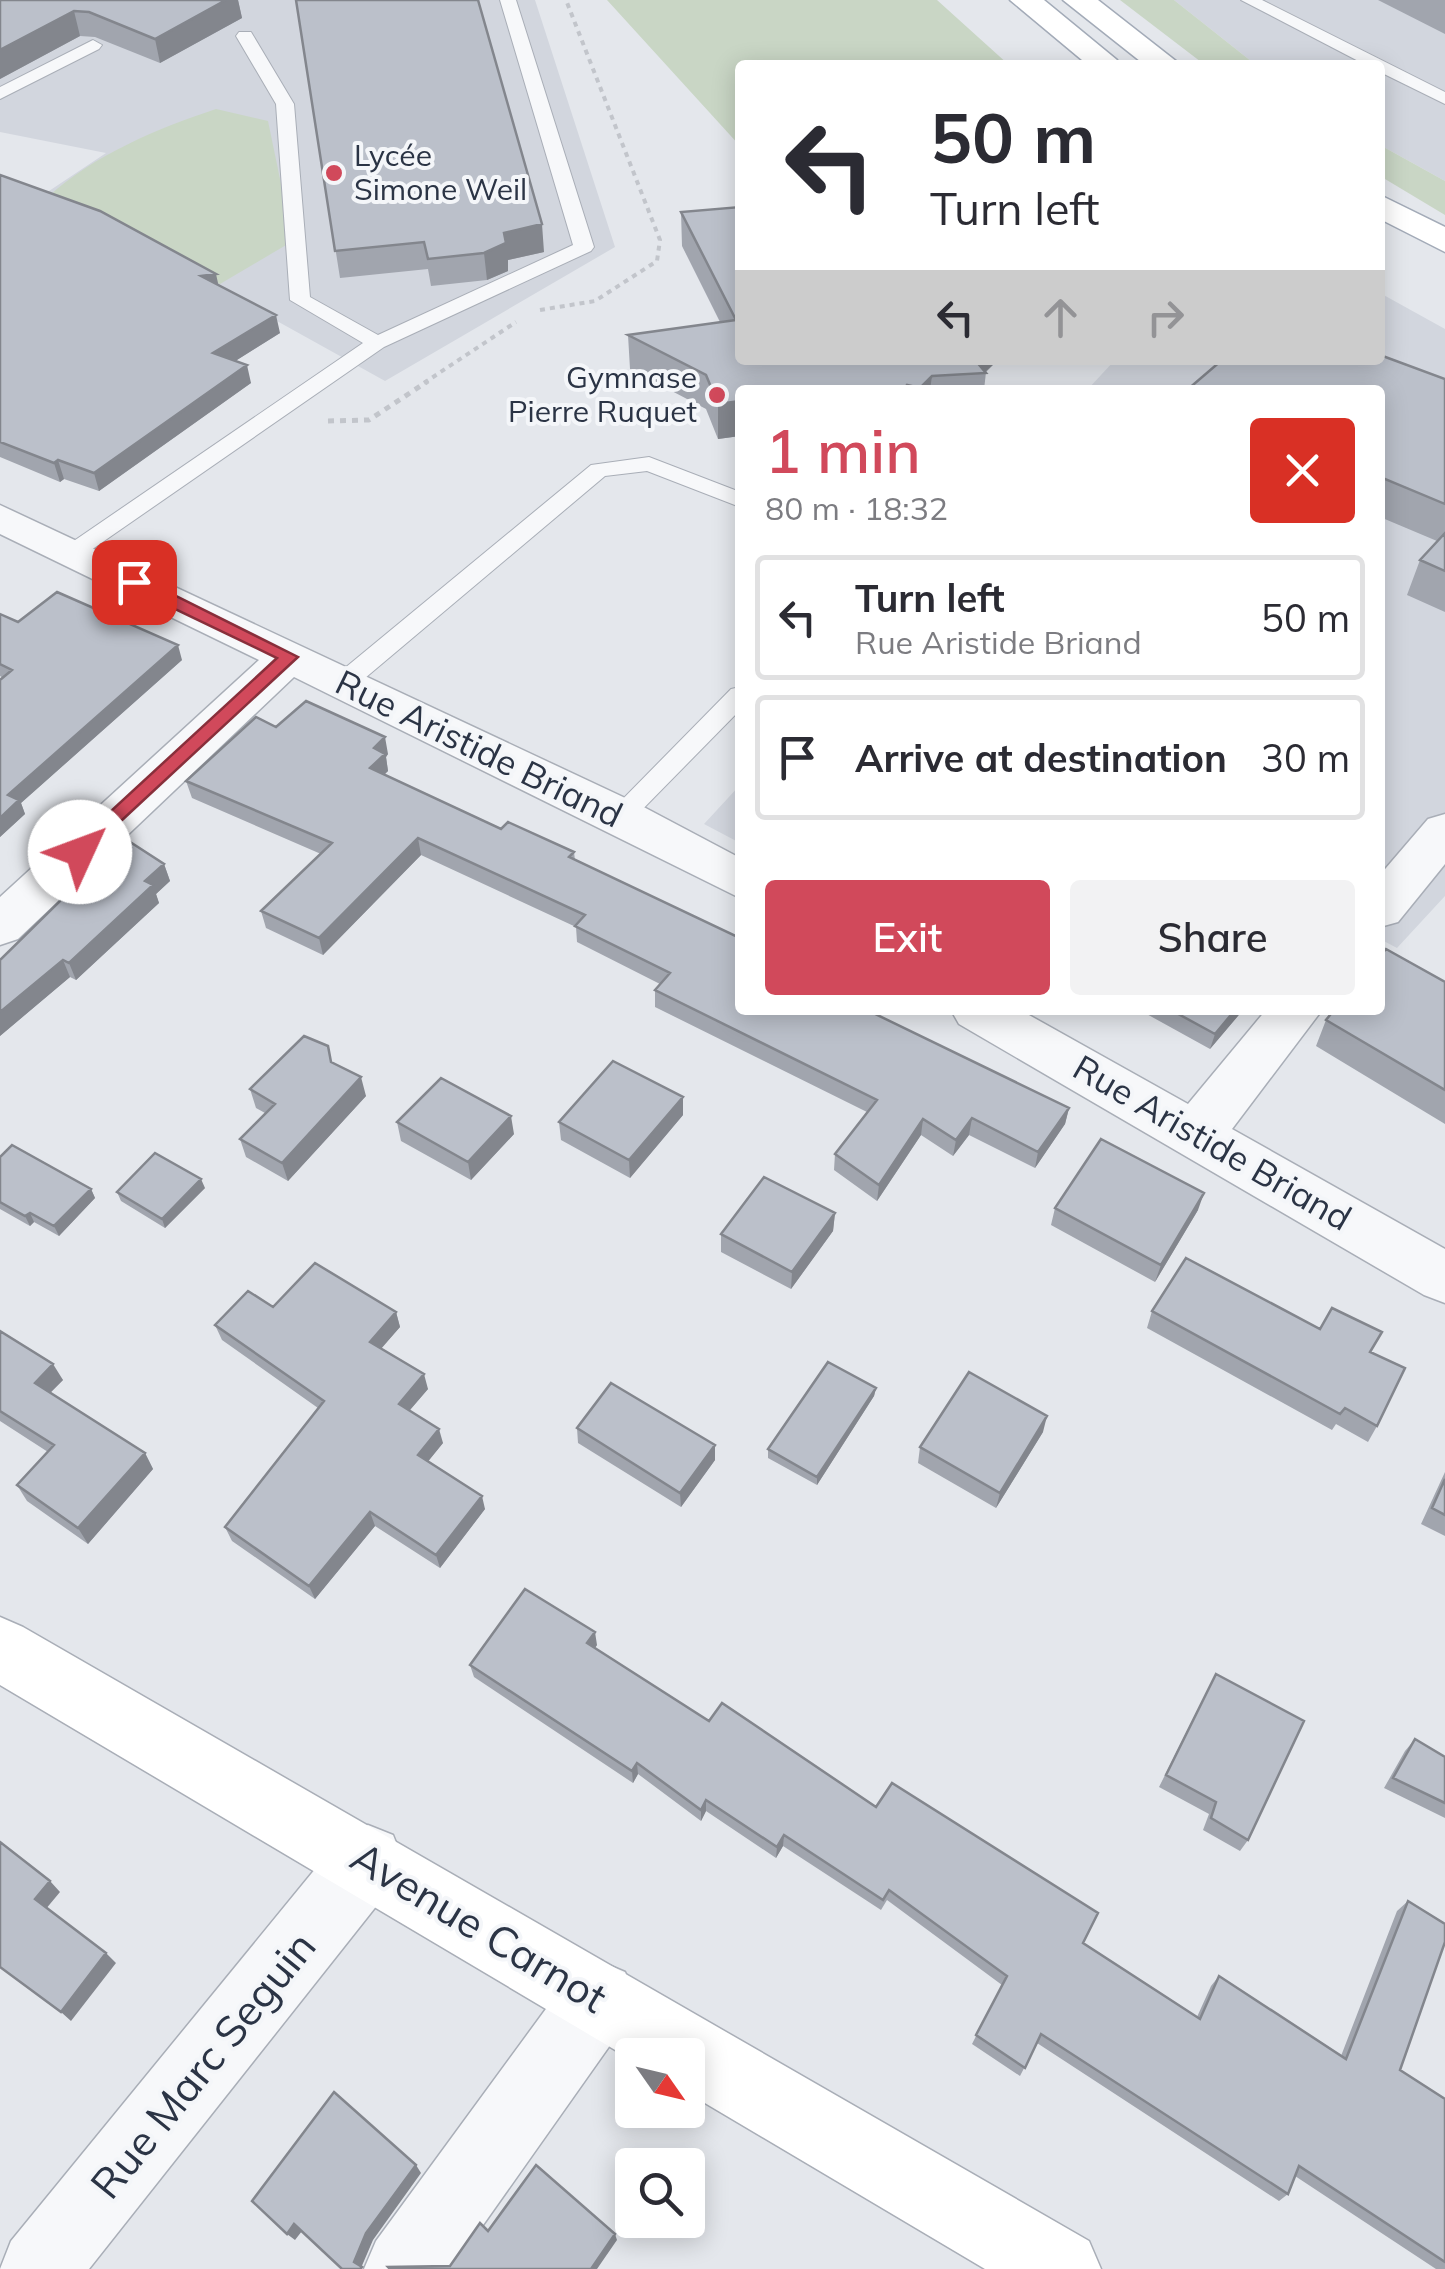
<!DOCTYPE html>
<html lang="en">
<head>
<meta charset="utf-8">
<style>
  body { margin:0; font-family:Mulish,sans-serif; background:#f2f2f3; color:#2b2b33; height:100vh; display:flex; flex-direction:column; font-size:38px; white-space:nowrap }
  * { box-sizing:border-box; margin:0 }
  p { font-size:32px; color:#7c7c81 }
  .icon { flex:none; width:55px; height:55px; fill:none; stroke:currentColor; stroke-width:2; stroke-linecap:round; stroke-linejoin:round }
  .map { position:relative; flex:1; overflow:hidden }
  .sheet { position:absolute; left:735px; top:385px; width:650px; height:630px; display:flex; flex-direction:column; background:#fff; border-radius:10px; box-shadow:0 5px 25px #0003 }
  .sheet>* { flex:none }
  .banner { position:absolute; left:735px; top:60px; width:650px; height:305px; border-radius:10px; box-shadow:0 5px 25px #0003; background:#fff; color:#2b2b33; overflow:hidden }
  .needle { width:65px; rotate:124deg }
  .tools { position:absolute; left:615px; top:2038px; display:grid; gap:20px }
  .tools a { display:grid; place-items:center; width:90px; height:90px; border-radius:10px; background:#fff; box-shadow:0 5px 25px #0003; font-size:50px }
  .pin { position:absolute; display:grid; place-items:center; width:85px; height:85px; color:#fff; margin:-42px; border-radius:20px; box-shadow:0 5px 15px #0006 }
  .me { position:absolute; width:110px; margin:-55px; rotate:47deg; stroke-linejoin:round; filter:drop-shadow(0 0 8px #0008) }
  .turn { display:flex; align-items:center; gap:35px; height:210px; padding:0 30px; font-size:45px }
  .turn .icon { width:130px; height:130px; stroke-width:2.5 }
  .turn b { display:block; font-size:70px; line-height:85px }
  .lanes { display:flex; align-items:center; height:95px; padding:0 30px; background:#0003; justify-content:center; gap:50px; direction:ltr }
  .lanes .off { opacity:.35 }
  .round { display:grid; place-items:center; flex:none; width:105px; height:105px; border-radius:10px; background:#f2f2f3 }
  .overview { display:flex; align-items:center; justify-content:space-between; height:170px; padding:0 30px }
  h1 { font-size:60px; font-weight:600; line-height:75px; color:#d1495b }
  .primary-button { display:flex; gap:20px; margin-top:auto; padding:20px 30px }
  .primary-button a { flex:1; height:115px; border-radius:10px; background:#d1495b; color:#fff; font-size:40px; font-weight:600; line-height:115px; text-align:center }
  .primary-button a+a { background:#f2f2f3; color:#2b2b33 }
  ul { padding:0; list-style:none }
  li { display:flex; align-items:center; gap:30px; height:125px; margin:0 20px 15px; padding:0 10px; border:5px solid #e1e1e2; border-radius:10px }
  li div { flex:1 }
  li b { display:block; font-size:38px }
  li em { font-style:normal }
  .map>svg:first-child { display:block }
</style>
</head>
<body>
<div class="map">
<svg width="1445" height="2269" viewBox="0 0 1445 2269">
  <rect width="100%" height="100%" fill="#e4e7ec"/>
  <path fill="#d2d6de" d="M25,0H535L615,247L385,381L46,193L106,153L0,132V14Z
    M1174,0H1445V181L1380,145V65H1256Z
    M1380,293L1445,329V896L1397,948L1380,939V390H1087L1115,360H1380Z
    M740,785V843L704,824Z"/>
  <path fill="#c9d6c5" d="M607,0H937L1009,65H740V146Z
    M1120,0H1174L1256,65H1205Z
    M216,109L268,121L286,208L298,238L220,284L48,197C93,155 159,128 216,109Z
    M1380,145L1445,181V215L1380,176Z"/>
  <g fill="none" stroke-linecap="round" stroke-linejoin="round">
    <defs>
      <path id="lane" d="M500,0H516L594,247L591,251L384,347L81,557H65V547L363,343L290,300L276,104L236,36L239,32H251L294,104L310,297L378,335L573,245Z
        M1241,0H1262L1445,92V104L1380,72V65H1366Z
        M93,40L102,45L99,49L0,99V87Z
        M649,457L740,492V507L647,471L605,476L352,689H334L331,683L334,677L591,465Z
        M740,687V710L630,822H612L608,816L612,810L731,689Z"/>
      <path id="street" d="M0,505L638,804L740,858V898L294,677L18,939L0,945V897L259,660L0,534Z
        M1445,814V864L1398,922L1380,927V875L1428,819Z
        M951,1010H1020L1188,1104L1266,1010H1322L1232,1129L1445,1249V1303L1424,1295L959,1024Z
        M368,1825L393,1835L403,1860L393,1885L89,2269H0L11,2241L343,1835Z
        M599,1961L625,1972L636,1998L625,2024L452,2269H364L376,2241L573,1972Z"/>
      <path id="secondary" d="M0,1617L23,1627L1089,2241L1101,2269H985L688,2093V2055H632V2060L0,1685Z"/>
      <path id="primary" d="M1010,0H1044L1117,60L1113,65H1088Z
        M1063,0H1098L1181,65H1145Z
        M1380,195L1445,227V252L1380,219Z"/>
    </defs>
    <use href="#lane" stroke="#a9aeb7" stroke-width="2"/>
    <use href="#street" stroke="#a9aeb7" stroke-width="3"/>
    <use href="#secondary" stroke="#a9aeb7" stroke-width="3"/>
    <use href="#primary" stroke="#a3abb8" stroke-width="3"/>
    <path stroke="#c2c5cb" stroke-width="4" stroke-dasharray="5 5" stroke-linecap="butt" d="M540,310L595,301L657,261L660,240L566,0
      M424,383L516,322"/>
    <path stroke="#c2c5cb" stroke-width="5" stroke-dasharray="6 6" stroke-linecap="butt" d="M328,421L369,420L428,381"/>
    <use href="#lane" fill="#f7f8fa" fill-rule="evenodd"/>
    <use href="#street" fill="#f7f8fa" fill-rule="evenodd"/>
    <use href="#secondary" fill="#fff" fill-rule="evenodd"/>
    <use href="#primary" fill="#fff" fill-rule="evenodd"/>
  </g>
  <path fill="#a1a5ae" d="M0,0H238L242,18L160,63L95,37L80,36L0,79Z
    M296,0L544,252L508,260V271L487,280L431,286L428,269L340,278Z
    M1378,0H1445V34Z
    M0,175L218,284L280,333L235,361L251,383L99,491L64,479L60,482L0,457Z
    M740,207V360H998L986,372L984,390H740V436L718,439L706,409L630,369L628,335L720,322L682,246L681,212Z
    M1445,379V612L1407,595L1420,560L1437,541L1380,517V390Z
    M0,614L18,622L182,660L21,803L25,814L0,837V680L3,678L0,676Z
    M276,727L388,754L386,757L388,771L384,775L501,829L574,852L575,860L869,1011L1069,1108L1065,1124L1035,1168L969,1135L953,1156L921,1135L877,1201L834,1170L835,1154L867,1112L655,1007V990L660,984L577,942L576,927L421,855L323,955L266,928L261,911L321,854L192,798L186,781Z
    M164,864L170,881L156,894L159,903L76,980L70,977L0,1036V960Z
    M1445,982V1124L1316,1046L1326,1020Z
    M1144,1010H1243L1210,1049L1143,1012Z
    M331,1062L366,1096L288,1181L246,1157L240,1139L265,1113L256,1108L250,1089Z
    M683,1115L630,1178L561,1140L559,1122Z
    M397,1122L514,1134L471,1180L401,1141Z
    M0,1157L91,1189L95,1198L59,1236L34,1222L30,1226L0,1209Z
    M205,1188L165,1228L121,1201L117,1192Z
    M1055,1208L1198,1210L1155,1282L1051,1225Z
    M835,1213L833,1231L791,1289L721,1252V1234Z
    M273,1307L396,1312L400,1327L381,1348L428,1389L410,1410L443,1443L428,1461L485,1509L440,1568L375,1526L315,1599L232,1541L225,1527L318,1408L222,1340L215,1325Z
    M1152,1311L1320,1329L1371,1352L1377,1426L1368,1442L1336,1424L1332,1430L1147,1328Z
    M0,1331L63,1380L50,1393L145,1453L153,1469L88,1544L27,1501L17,1485L48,1452L0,1421Z
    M876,1388L874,1396L817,1485L768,1458V1449Z
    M577,1428L715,1445V1460L681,1507L578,1443Z
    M1043,1432L996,1508L918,1463L920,1447Z
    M1445,1472V1536L1421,1524Z
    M597,1645L595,1648L709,1721L1083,1943L1197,2017L1211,1986L1219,1976L1341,2056L1397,1911L1408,1901L1400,2070L1445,2099V2269H1436L1295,2176L1288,2194L1279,2201L1037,2043L1020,2076L972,2044L1002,1985L887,1900L881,1910L783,1846L776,1858L706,1811L701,1821L638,1774L633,1783L474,1677L470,1665Z
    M1209,1687L1248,1840L1240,1851L1203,1830L1209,1814L1159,1787Z
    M1415,1739L1445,1757V1818L1384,1788L1405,1751Z"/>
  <path fill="#83868d" d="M226,0H238L242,18L160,63L155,39Z
    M74,11L80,36L0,79V50Z
    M542,224L544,252L508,260V271L487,280L484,253L504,233Z
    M216,274L220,292L201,276Z
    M276,315L280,333L218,372L213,353Z
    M971,360H998L984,373Z
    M247,365L251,383L99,491L94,473Z
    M932,376L930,390H919L920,388Z
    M740,401V436L718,439V404Z
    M58,460L64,479L60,482L54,463Z
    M178,645L182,660L21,803L25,814L0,837V818L8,795Z
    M385,737L388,754L386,757L388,771L373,785L370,768L374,748Z
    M418,838L421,855L323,955L319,938Z
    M164,864L170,881L156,894L159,903L76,980L69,963L145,881Z
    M63,960L70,977L0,1036V1012Z
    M1235,1010H1243L1210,1049L1215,1034Z
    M361,1077L366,1096L288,1181L282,1163Z
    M683,1097V1115L630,1178L629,1160Z
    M1069,1108L1065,1124L1035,1168L1038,1152Z
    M511,1116L514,1134L471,1180L468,1162Z
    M972,1118L969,1135L953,1156L956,1140Z
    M923,1119L921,1135L877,1201L879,1185Z
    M201,1179L205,1188L165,1228L162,1219Z
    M91,1189L95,1198L59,1236L54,1226Z
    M1204,1193L1198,1210L1155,1282L1161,1265Z
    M30,1213L34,1222L30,1226L25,1216Z
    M835,1213L833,1231L791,1289L792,1272Z
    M396,1312L400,1327L374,1357L370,1342Z
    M53,1364L63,1380L44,1399L35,1383Z
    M424,1374L428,1389L403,1418L399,1404Z
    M876,1388L874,1396L817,1485V1477Z
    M1047,1416L1043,1432L996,1508L1000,1493Z
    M439,1429L443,1443L422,1469L418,1455Z
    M715,1445V1460L681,1507L680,1493Z
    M145,1453L153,1469L88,1544L78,1528Z
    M482,1496L485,1509L440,1568L436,1555Z
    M370,1512L375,1526L315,1599L309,1586Z
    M595,1632L597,1645L589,1656L587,1643Z
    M637,1763L638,1774L633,1783L632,1771Z
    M706,1800V1811L701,1821V1810Z
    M784,1835L783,1846L776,1858L777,1847Z
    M50,1881L60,1892L45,1910L35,1899Z
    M106,1953L116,1963L71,2021L61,2012Z
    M416,2165L421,2173L373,2240L361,2268L354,2262L366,2233Z
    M294,2224L302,2231L295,2240L287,2234Z
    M615,2234L617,2240L597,2269H591Z"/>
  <path fill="#bbc0ca" stroke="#83868d" stroke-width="2.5" d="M0,0H226L155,39L89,12L74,11L0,50Z
    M296,0H478L542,224L504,233L506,243L484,253L428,259L424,242L335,251Z
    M0,175L100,211L216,274L201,276L276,315L213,353L247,365L94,473L58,460L54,463L0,442Z
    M740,207V360H975L986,373L932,376L920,388L907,385L903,390H740V401L718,404L706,375L628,335L736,320L681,212Z
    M1380,355L1445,379V504L1380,477V390H1187L1222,360H1380Z
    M1445,533V571L1420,560Z
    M57,592L178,645L8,795L19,800L0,818V680L12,670L0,664V614L18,622Z
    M306,701L385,737L374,748L385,754L370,768L501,829L508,822L574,852L569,857L740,938V1010H867L1069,1108L1038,1152L972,1118L956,1140L923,1119L879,1185L835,1154L877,1100L655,990L670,973L575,926L585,915L418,838L319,938L261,911L332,843L186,781L256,717L276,727Z
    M124,838L164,864L145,881L153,885L69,963L63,960L0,1012V960Z
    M1386,949L1445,982V1090L1326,1020L1334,1010H1380V956Z
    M1171,1010H1235L1215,1034Z
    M304,1036L328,1046L331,1062L361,1077L282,1163L240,1139L275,1104L250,1089Z
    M613,1061L683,1097L629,1160L559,1122Z
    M441,1078L511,1116L468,1162L397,1122Z
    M1101,1139L1204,1193L1161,1265L1055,1208Z
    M12,1145L91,1189L54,1226L30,1213L25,1216L0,1202V1157Z
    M155,1153L201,1179L162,1219L117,1192Z
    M764,1177L835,1213L792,1272L721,1234Z
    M1186,1258L1320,1329L1332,1308L1382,1332L1370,1352L1405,1368L1377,1426L1345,1408L1340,1414L1152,1311Z
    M315,1263L396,1312L370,1342L424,1374L399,1404L439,1429L418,1455L482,1496L436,1555L370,1512L309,1586L225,1527L324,1401L215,1325L248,1291L273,1307Z
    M0,1331L53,1364L35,1383L145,1453L78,1528L17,1485L54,1445L0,1411Z
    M828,1362L876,1388L817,1477L768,1449Z
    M969,1372L1047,1416L1000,1493L920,1447Z
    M611,1383L715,1445L680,1493L577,1428Z
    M1445,1479V1515L1432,1508Z
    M525,1589L595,1632L587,1643L709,1721L722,1703L876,1807L892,1783L1098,1913L1083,1943L1200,2019L1219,1976L1346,2059L1408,1901L1445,1924V1942L1400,2070L1445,2099V2262L1299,2166L1288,2194L1041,2034L1025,2068L976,2035L1007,1976L889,1890L883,1900L784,1835L777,1847L706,1800L701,1810L637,1763L632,1771L470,1665Z
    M1216,1674L1304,1721L1248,1840L1211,1818L1216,1802L1166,1775Z
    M1415,1739L1445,1757V1803L1393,1778Z
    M0,1842L50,1881L35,1899L106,1953L61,2012L0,1967Z
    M334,2092L416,2165L366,2233L354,2262L362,2267L360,2269H342L294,2224L287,2234L252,2201Z
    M536,2165L615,2234L591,2269H390L388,2267L450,2266L480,2223L488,2231Z"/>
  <path fill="#d1495b" stroke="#882f3b" stroke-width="2.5" d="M127,578H140L298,657L80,859L72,857V847L277,658L127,586Z"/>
  <g fill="#d1495b" stroke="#f4f6f9" stroke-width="4">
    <circle cx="334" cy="173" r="10"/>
    <circle cx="717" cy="395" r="10"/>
  </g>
  <g text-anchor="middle" stroke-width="8" stroke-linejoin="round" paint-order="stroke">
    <g font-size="30" fill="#2b3445" stroke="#f4f6f9" text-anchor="start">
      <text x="354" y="166">Lycée<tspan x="354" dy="34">Simone Weil</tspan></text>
      <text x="697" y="388" text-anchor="end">Gymnase<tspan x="697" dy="34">Pierre Ruquet</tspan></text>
    </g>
    <g font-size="35" fill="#2b3445" stroke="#f4f6f9">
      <text transform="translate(479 749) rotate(26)" y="12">Rue Aristide Briand</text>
      <text transform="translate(1212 1143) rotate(30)" y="12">Rue Aristide Briand</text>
    </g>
    <g font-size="42" fill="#2b3445" stroke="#f4f6f9">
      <text transform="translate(479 1927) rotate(31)" y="15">Avenue Carnot</text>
      <text transform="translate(203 2065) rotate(-51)" y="15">Rue Marc Seguin</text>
    </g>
  </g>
</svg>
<div class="tools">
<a><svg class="needle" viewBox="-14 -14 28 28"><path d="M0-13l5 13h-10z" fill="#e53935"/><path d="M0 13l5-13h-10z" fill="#7c7c81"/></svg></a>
<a><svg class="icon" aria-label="search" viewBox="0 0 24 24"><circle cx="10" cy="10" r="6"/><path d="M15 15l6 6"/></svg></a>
</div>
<div class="pin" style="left:134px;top:582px;background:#d93025"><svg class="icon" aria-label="arrive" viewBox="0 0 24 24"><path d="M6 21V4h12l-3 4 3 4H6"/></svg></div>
<svg class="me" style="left:80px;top:852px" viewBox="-20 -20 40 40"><circle r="19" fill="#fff"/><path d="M0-13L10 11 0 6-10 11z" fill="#d1495b"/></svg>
<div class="banner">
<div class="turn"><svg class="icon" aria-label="left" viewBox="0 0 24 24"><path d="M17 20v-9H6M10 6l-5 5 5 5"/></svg><div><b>50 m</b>Turn left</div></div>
<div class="lanes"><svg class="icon" aria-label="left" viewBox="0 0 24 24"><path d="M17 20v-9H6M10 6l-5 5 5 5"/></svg><svg class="icon off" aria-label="ahead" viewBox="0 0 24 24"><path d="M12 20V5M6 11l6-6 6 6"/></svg><svg class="icon off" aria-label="right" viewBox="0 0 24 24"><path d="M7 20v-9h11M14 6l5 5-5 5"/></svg></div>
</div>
<section class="sheet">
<div class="overview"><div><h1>1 min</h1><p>80 m · 18:32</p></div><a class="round" style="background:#d93025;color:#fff"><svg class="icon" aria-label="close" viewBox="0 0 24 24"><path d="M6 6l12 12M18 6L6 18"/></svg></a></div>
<ul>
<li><svg class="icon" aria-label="left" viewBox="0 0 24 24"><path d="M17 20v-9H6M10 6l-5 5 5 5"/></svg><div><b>Turn left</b><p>Rue Aristide Briand</p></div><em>50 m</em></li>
<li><svg class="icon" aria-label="arrive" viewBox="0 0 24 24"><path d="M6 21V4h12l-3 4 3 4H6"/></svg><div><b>Arrive at destination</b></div><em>30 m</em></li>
</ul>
<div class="primary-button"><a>Exit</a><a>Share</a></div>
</section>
</div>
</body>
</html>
